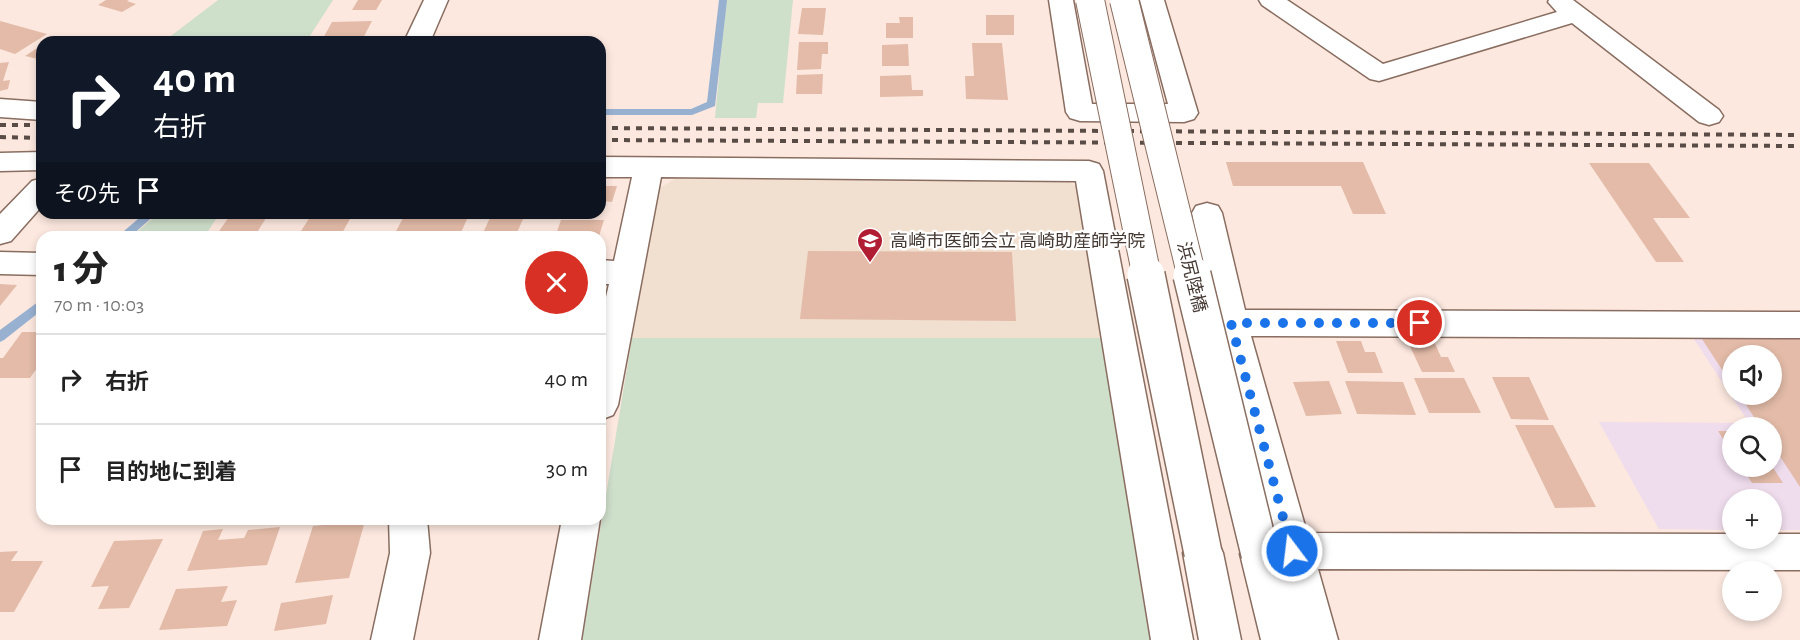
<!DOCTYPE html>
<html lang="ja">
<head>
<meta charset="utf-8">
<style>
  body { margin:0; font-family:"Alegreya Sans","Noto Sans JP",sans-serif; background:#f2f2f2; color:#222; height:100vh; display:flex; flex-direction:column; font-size:22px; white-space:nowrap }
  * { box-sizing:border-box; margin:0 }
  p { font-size:20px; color:#767676 }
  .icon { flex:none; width:33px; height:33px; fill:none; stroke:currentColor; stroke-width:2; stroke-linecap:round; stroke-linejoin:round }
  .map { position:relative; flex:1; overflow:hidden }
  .panel { position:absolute; left:36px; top:231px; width:570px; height:294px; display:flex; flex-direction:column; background:#fff; border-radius:18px; box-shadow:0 3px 9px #0003 }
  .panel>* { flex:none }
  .hud { position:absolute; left:36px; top:36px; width:570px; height:183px; border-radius:18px; box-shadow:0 3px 9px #0003; background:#111827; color:#fff; overflow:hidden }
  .buttons { position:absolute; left:1722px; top:345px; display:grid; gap:12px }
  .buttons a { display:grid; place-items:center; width:60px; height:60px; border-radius:50%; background:#fff; box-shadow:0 3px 9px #0003; font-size:30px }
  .pin { position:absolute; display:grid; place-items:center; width:51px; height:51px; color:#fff; margin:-26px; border:3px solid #fff; border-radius:50%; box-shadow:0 2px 6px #0007 }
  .me { position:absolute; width:66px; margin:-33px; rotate:345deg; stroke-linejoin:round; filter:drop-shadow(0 0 4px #0008) }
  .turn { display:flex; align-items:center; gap:21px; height:126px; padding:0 18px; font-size:27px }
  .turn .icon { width:78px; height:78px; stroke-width:2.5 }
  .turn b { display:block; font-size:42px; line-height:51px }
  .then { display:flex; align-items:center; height:57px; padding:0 18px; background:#0003; gap:12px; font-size:22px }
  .round { display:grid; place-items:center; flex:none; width:63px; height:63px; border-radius:32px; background:#f2f2f2 }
  .summary { display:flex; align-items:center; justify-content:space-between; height:102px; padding:0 18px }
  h1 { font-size:36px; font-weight:800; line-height:45px }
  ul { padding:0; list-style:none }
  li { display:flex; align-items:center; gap:18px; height:90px; padding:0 18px; border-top:2px solid #e0e0e0 }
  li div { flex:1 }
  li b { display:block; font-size:22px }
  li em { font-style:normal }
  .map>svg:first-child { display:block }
</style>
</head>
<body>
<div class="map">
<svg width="1800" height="640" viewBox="0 0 1800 640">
  <rect width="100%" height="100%" fill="#fce8df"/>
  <path fill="#efdced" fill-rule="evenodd" d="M1688,330H1800V530H1772V500H1732V530L1659,529L1599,422L1749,423ZM1732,356H1772V394H1732ZM1732,428H1772V466H1732Z"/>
  <path fill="#f1dfcf" d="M675,179L1068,181L1083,191L1106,338H632L658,189Z"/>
  <path fill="#cedfca" d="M218,0H333L306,42H163Z
    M726,0H793L783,103H758L756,118H715Z
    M159,213H220L204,237H131Z
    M632,338H1106L1152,640H582Z"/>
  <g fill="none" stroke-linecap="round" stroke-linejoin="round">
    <path fill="#98b1d0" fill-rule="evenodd" d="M719,0H727L715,106L692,115H600V109H691L707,102Z
      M145,213H157L130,237H117Z
      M42,299V310L4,340L0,342V330Z"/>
  </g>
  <path fill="#e3bba8" d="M106,0H129L127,1L136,4L122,12L98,5Z
    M358,0H382L376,10H352Z
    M802,8H826L823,35L798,34Z
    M986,15H1014V35H986Z
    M899,17H913V38H886V23H900Z
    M0,21L47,34L15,54L0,49Z
    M372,21L361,42H321L332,22Z
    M799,42H828V54H822L821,69L797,70Z
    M972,43H1002L1008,100L966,99L965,76H974Z
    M908,44L909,66H882V45Z
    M42,45V60L25,56Z
    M9,62L3,81L10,80L8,89L0,91V63Z
    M823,74L822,94H796L797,75Z
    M911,75L912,90H923V96L880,97V76Z
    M1226,162H1363L1386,214H1353L1341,186H1233Z
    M1589,163H1649L1690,218H1653L1684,262H1656Z
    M600,186H617L612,202L603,201L600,209Z
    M231,214L268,215L254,237H215Z
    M312,214L352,215L340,237H307L310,232L301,231Z
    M403,218L467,219L459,237H393Z
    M490,218L523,219L515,237H481Z
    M561,220H604L599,236L555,237Z
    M808,251L1012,252L1016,321L800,319Z
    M0,284L17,285L0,306Z
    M22,332H42V361L30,378H0V358H3Z
    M1700,336H1800V487L1772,444V428H1761L1739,394H1772V356H1732V385Z
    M1433,339L1441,357H1448L1455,372H1422L1407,340Z
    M1336,341H1361L1365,352H1375L1383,373H1348Z
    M1492,377H1529L1549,420L1511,419Z
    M1414,378H1464L1481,413H1429Z
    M1329,381L1342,414L1306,416L1293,382Z
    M1345,381L1403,382L1416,415L1357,414Z
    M1515,425H1553L1596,507L1555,508Z
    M1718,431H1732V453Z
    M1741,466H1772L1783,483H1752Z
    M365,521L349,578L295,583L313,526Z
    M280,527L267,565L187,571L203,531L223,529L218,540L244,538L248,530Z
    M163,539L129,608L98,609L109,586L91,587L114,541Z
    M18,551L11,561H43L14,612H0V552Z
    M228,586L221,602L237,600L227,626L159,630L176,589Z
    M333,595L326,624L274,631L281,603Z"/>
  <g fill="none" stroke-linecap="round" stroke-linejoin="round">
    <defs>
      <path id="minor" d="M424,0H448L430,42H404Z
        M1049,0H1073L1092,104H1168L1140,0H1164L1198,113L1194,119L1184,122L1080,121L1070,118L1066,112Z
        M1259,0H1287L1383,64L1557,12L1548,2L1549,0H1573L1719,110L1723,116L1719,122L1709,125L1699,122L1572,23L1379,81L1370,79L1262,5Z
        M0,99L42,102V120L0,117Z
        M42,152V170L0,171V153Z
        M600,157L1089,161L1099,164L1103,171L1193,640H1151L1076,181L661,177L618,405L613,415L600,420V323L609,284H600V260L614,261L632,177H600Z
        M42,178V206L11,241L0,244V214L32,181Z
        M1207,203L1218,206L1222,213L1245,310L1800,312V338L1251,336L1307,533L1732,534V538H1772V534H1800V570L1318,569L1338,640H1261L1240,554L1246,541L1260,536L1270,540L1214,323L1192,213L1196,206Z
        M0,252L42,253V275L0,274Z
        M389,519H427L430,553L413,640H371L390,553Z
        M562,519H600L581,640H539Z
        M1203,535L1217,540L1223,553L1241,640H1199L1183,553L1189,540Z"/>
    </defs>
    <use href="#minor" stroke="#896d60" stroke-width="3"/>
    <use href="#minor" fill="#fff" fill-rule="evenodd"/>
    <path stroke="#594c46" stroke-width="4" stroke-dasharray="6 6" stroke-linecap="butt" d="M0,125H42
      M600,128L1800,135
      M0,137L42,138
      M600,140L1800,146"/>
    <defs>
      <path id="minor-bridge-far1" d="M1090,0L1147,277
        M1124,0L1192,277"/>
      <path id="minor-bridge" d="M1146,275L1203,553
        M1192,275L1260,554"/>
    </defs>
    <use href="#minor-bridge-far1" stroke="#896d60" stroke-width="30" stroke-linecap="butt"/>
    <use href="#minor-bridge" stroke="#896d60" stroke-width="40" stroke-linecap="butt"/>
    <use href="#minor-bridge-far1" stroke="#fff" stroke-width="28"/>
    <use href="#minor-bridge" stroke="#fff" stroke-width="37"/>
  </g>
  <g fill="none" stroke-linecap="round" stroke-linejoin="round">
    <path stroke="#1a73e8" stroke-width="10" stroke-dasharray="0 18" d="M1292,551L1231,323H1420"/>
  </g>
  <defs>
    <symbol id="university-pin" viewBox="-11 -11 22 30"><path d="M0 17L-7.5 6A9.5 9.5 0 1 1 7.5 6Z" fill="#b11d32" stroke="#fff"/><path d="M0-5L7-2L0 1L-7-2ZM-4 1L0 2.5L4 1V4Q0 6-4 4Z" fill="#fff"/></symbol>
  </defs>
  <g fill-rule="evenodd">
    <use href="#university-pin" x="855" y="226" width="30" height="40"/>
  </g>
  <g text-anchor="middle" stroke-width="4.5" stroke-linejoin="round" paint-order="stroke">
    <g font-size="18" fill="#453933" stroke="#fff" text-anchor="start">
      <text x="890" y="247">高崎市医師会立 高崎助産師学院</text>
    </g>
    <g font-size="18" fill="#453933" stroke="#fff">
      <text transform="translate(1192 277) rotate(76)" y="6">浜尻陸橋</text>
    </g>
  </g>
</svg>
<div class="buttons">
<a><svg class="icon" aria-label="sound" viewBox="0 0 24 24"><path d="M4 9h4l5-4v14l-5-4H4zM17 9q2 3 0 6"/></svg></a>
<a><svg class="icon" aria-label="search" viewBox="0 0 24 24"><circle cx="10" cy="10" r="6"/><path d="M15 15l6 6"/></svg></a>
<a>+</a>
<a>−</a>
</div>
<div class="pin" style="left:1420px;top:323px;background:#d93025"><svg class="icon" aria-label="arrive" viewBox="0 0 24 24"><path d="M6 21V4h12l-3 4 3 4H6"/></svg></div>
<svg class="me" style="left:1292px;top:551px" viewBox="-20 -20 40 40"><circle r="17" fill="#1a73e8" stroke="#fff" stroke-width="3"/><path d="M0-11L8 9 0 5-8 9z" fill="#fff"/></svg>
<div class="hud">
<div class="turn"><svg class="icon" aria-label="right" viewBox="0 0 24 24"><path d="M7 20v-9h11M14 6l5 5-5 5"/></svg><div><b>40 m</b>右折</div></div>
<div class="then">その先<svg class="icon" aria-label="arrive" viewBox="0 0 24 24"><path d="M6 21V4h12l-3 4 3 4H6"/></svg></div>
</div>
<section class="panel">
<div class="summary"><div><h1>1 分</h1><p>70 m · 10:03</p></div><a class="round" style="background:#d93025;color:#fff"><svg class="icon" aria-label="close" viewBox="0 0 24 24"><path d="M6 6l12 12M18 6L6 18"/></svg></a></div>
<ul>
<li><svg class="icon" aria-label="right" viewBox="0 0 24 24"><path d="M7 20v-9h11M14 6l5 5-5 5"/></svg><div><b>右折</b></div><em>40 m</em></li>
<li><svg class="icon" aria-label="arrive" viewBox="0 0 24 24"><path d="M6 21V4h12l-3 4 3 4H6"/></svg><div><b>目的地に到着</b></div><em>30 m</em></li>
</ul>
</section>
</div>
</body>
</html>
